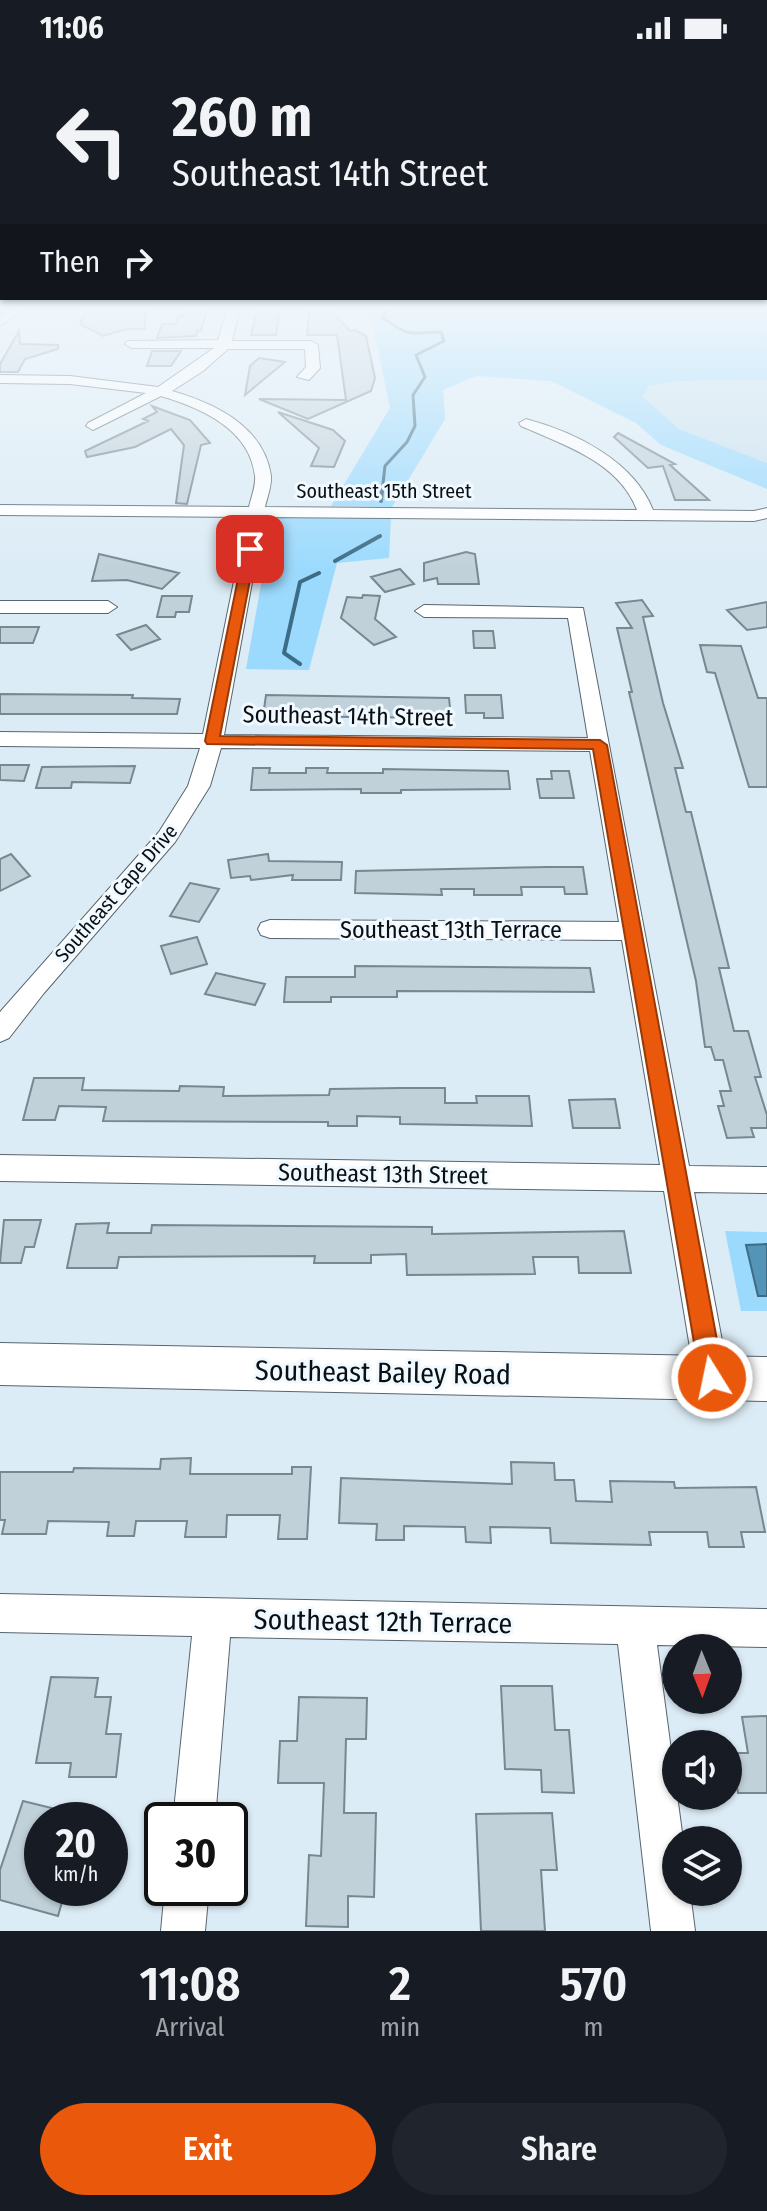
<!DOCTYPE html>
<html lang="en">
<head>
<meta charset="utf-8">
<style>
  body { margin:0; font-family:"Fira Sans Condensed",sans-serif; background:#20242c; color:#f1f3f6; height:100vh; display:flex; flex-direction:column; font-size:30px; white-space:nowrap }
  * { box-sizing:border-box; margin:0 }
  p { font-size:26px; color:#9ea1a6 }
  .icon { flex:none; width:44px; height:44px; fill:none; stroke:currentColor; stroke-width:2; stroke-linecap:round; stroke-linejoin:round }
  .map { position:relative; height:1875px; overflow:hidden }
  .panel { display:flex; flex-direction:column; background:#171b24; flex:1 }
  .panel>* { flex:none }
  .hud { position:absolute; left:0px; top:0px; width:768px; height:244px; box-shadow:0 2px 6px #0004; background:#171b24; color:#f1f3f6; overflow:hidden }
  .needle { width:52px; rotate:179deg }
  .controls { position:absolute; left:662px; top:1578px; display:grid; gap:16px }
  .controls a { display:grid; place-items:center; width:80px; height:80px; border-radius:50%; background:#171b24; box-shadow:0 2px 6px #0004; font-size:40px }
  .speed { position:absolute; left:24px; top:1746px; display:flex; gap:16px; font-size:40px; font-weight:700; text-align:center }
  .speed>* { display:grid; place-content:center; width:104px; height:104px; border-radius:50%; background:#171b24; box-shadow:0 2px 6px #0004; line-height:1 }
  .speed small { font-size:20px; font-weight:400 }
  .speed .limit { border:4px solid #111; border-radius:12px; background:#fff; color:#111 }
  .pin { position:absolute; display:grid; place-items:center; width:68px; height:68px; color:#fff; margin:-34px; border-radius:16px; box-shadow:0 4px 12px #0006 }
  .me { position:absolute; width:88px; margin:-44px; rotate:350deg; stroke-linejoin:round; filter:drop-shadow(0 0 6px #0008) }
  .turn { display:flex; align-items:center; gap:28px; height:168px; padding:0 40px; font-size:36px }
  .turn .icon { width:104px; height:104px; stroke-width:2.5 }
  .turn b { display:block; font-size:56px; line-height:68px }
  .then { display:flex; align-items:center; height:76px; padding:0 40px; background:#0003; gap:16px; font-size:30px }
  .eta { display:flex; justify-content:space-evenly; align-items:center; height:136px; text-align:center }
  .eta b { font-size:48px; font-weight:600; line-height:56px }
  .button { display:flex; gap:16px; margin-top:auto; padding:16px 40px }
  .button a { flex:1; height:92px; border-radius:48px; background:#ea580c; color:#fff; font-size:32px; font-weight:600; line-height:92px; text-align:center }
  .button a+a { background:#20242c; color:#f1f3f6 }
  .status { display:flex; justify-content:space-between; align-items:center; height:56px; padding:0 40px; background:#171b24; direction:ltr }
  .status svg { height:22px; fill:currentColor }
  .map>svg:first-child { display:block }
</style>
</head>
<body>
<div class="status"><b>11:06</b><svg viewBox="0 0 49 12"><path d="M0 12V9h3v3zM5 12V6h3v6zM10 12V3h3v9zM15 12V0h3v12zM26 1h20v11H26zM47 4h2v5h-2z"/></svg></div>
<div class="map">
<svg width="767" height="1875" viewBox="0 0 767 1875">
  <rect width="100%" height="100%" fill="#dcecf6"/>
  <path fill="#cae1ee" d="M767,324V407L679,373L643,341L649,330L680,325Z"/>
  <path fill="#9cdafd" d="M369,251H767V324L680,325L649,330L643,341L679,373L767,407V433L661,389L636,367L551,325L476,320L443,334L445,363L392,451L331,450L390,352Z
    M273,461H391L389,502L337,507L309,614L246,613Z
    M725,1175L767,1176V1255H741Z"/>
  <path fill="#5394b7" stroke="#3d6c86" stroke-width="2" d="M767,1188V1240H758L746,1189Z"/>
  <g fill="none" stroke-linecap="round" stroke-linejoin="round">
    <path stroke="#3d6c86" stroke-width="3" d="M376,251L388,254L382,261C411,282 408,277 441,276L444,285L416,299L425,321L413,339L415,370L407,386L385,410L382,436"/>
    <path stroke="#3d6c86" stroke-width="4" d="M381,445L382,434
      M335,505L380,480
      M300,608L284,597L300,526L319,517"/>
  </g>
  <path fill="#c1d1da" stroke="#798790" stroke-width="2" d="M88,251H145V273H127L103,280L80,268Z
    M191,251H208L201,275H197L196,280L157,282L162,268H176L178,260H183Z
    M258,251H280L276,279H251Z
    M310,251H328L350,275L355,274L366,280L375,322L371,335L308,363L259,343L346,344L337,279H307Z
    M19,275L20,288L58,289V293L25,303L18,316H0V308Z
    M152,295H181L171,310H147Z
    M259,302L285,306L245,339L250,310Z
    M152,350L190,364L210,387L201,389L187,448L176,447L184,389L171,373L135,391L87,401L85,395L148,365L143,363L157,356Z
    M278,356L333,374L345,385L334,411L311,410L319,392Z
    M618,377L675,408L670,409L709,444H675L663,410L648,412L614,381Z
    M466,496L475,498L479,528H438L437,522L424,525V507Z
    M99,498L150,510L179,517L162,533L127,524L92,525Z
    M400,513L414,528L385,536L371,521Z
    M363,539L380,540L375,563L396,581L374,589L341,562L347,541L362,542Z
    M162,540H192L189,556H176L175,561H157Z
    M642,544L653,560L643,561L663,647L683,712H675L686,756H691L729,912H719L734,975H748L761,1021H755L767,1059V1072H751L754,1081L727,1082L718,1050H724L720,1035H731L723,1004H715L711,991H705L696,925L629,636H632L617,572H632L616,547Z
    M767,546V571L747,574L727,554Z
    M146,569L160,583L131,594L117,579Z
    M0,571H39L33,587H0Z
    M473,575H493L495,592H474Z
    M700,589L741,590L758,642H767V731H749L715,617L707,616Z
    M0,638L133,639L132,642L180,643L177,658H0Z
    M266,639L449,642L451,662L263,660Z
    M465,639H501L503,662H484V657H466Z
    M0,709H29L24,725L0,724Z
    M135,710L130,727L72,726L71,732H36L42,711Z
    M253,712H270L269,717H306V712H328L327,717H383V713L508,715L510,733L401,734V737H361V733L251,734Z
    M551,715H569L574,742H540L537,723H552Z
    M11,798L30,820L0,835V803Z
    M268,798L269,805L342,806L341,824H292L293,819L251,824L250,820L231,822L228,804Z
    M547,811H583L587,838H565L564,831H521L522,839H474V833H441L442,839L355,837L356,815Z
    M190,827L219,833L199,866L170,860Z
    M197,881L207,908L171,918L161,890Z
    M355,910L590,912L594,936L397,935V941H331V946H284L286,921H355Z
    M216,917L265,928L255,949L205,938Z
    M34,1022H84L82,1034L179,1035L180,1030L224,1031L223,1040L329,1039L330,1033L400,1032H445V1047H477L476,1040H529L532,1070L400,1068V1061L357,1060V1070H328V1066L103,1065L106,1051L59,1050L55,1064H23Z
    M615,1043L620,1072H573L569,1044Z
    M4,1164H41L34,1191H25L21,1207H0Z
    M109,1167L107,1177H151L152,1169L432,1171V1178L624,1175L631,1217H579L578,1201H533L535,1218L407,1219L406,1198L371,1199V1207H314L315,1200L119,1201L117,1212H67L76,1168Z
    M191,1402L190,1418H292V1411H311L307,1483H278L280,1459H227L226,1481H185L187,1465H136L134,1480H107L109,1466L48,1465L46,1478H2L5,1464H0V1416H73L74,1412L160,1413L161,1403Z
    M511,1406L554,1407L555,1424H574L576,1445L612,1446L610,1425L674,1426L675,1432L756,1431L765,1476H741L744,1491H709L707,1476H649L651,1489L599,1488L551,1487L550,1472L490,1471L491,1487L466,1486L465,1471L404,1470V1484H376L377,1468L339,1467L341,1422L512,1428Z
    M51,1621L98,1622L95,1641H111L106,1678H121L116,1721H69L71,1707H36Z
    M501,1630H552L555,1674H569L574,1737L542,1736L541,1714L505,1713Z
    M299,1641L367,1642L366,1683H346L344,1757H376L374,1841L348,1840V1871L306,1870L309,1799L321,1800L324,1727H278L280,1685H297Z
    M767,1660V1737H738L731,1697H748L742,1661Z
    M23,1745L76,1758V1764H42V1832H66L58,1860L0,1844V1814Z
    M552,1757L557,1814H541L545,1875H481L476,1758Z"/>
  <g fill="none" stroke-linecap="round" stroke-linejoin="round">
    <defs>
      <path id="minor" d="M12,251H26L0,270V260Z
        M228,251H240L232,285H311L318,289L320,312L309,324L297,321L306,311L305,293H228L203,315L172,335C214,347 264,370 271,420C272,429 267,442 265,451L637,454C619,406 564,389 521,370L519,367L526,363C575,376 634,405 653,454L754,455L767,452V462L754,465L264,461L224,679L588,682L568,562L424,561L415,555L424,549L583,552L689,1110L767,1111V1137L694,1136L729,1322L724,1334L712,1339L700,1334L695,1322L664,1135L0,1125V1099L660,1109L622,884L270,882L261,879L258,873L261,867L270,864L619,866L590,695L221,692L210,730L175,786L44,937L9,982L0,986V956L159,776L188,730L200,692L0,690V676L203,678L247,461L0,459V449L249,451C251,442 256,430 255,420C250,373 201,352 161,340L93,374L86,370L88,367L146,337L70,328L0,327V319L70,320L158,331L214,292H132L125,288L127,285L218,284Z
        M0,545H108L117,551L108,557H0Z
        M0,1538L767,1553V1591L657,1589L683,1784H676V1836H690L695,1875H651L618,1588L230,1581L215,1764H173L192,1580L0,1576Z
        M165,1832H209L205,1875H161Z"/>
      <path id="major" d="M0,1287L767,1301V1345L0,1329Z"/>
    </defs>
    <use href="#minor" stroke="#57656e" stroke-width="2"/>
    <use href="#major" stroke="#57656e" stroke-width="2"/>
    <use href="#minor" fill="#fff" fill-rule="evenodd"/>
    <use href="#major" fill="#fff" fill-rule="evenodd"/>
  </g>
  <linearGradient id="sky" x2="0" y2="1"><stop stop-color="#6ca7d4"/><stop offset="0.49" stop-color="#eff6fb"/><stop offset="1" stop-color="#eff6fb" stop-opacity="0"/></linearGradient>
  <rect width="767" height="514" fill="url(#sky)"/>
  <path fill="#ea580c" stroke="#983908" stroke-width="2" d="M250,489L256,493L220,680L600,684L607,689L724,1322L720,1330L712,1334L704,1330L700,1322L593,693L207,688L205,685L244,493Z"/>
  <g text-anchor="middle" stroke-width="6" stroke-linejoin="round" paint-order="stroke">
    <g font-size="20" fill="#0a0f12" stroke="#eff9ff">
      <text x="384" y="442">Southeast 15th Street</text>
      <text transform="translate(116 837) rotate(-49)" y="7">Southeast Cape Drive</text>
    </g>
    <g font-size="24" fill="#0a0f12" stroke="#eff9ff">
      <text transform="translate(348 660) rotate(1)" y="8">Southeast 14th Street</text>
      <text x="451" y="882">Southeast 13th Terrace</text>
      <text transform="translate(383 1118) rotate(1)" y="8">Southeast 13th Street</text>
    </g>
    <g font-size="28" fill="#0a0f12" stroke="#eff9ff">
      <text transform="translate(383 1316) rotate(1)" y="10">Southeast Bailey Road</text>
      <text transform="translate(383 1565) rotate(1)" y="10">Southeast 12th Terrace</text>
    </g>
  </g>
</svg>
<div class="controls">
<a><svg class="needle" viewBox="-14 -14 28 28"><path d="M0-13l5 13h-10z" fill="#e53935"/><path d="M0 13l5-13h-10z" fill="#9ea1a6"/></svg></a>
<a><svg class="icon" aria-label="sound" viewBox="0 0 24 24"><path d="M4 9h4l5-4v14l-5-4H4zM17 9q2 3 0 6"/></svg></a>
<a><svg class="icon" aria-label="layers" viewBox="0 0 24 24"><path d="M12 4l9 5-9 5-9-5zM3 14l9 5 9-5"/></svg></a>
</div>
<div class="speed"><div>20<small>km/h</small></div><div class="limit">30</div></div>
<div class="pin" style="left:250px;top:493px;background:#d93025"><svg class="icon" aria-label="arrive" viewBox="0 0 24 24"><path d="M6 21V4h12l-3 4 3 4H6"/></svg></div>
<svg class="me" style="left:712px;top:1322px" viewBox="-20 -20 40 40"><circle r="17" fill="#ea580c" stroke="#fff" stroke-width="3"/><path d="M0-11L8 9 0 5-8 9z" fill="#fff"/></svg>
<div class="hud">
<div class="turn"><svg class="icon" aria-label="left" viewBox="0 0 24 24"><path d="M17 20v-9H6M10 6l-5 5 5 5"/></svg><div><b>260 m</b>Southeast 14th Street</div></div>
<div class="then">Then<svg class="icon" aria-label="right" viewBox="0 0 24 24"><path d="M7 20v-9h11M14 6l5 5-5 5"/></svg></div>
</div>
</div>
<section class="panel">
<div class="eta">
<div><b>11:08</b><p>Arrival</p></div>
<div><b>2</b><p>min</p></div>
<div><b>570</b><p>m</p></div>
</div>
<div class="button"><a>Exit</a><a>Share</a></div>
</section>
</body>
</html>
